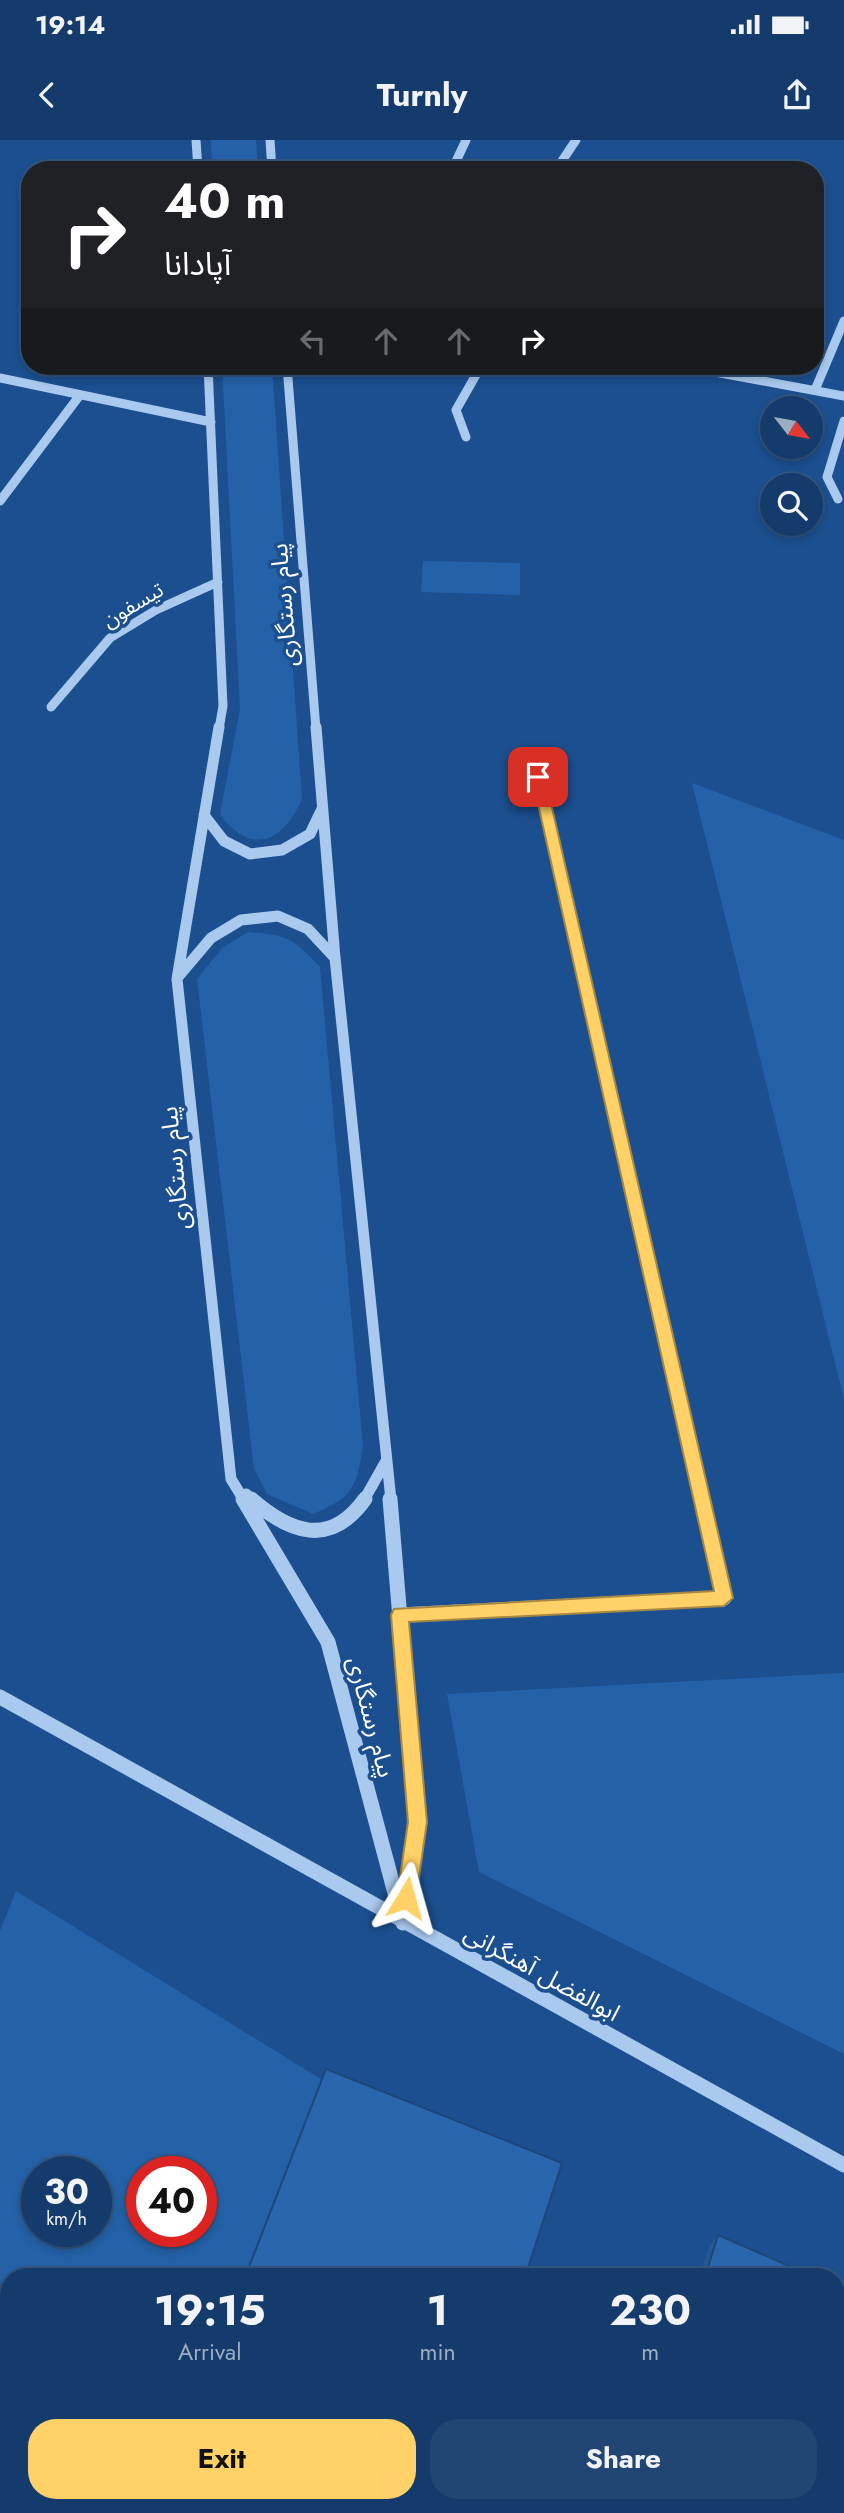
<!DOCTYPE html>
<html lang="en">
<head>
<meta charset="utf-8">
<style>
  body { margin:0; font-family:Jost,"Noto Sans Arabic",sans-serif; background:#214673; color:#f1f3f6; height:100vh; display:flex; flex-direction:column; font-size:26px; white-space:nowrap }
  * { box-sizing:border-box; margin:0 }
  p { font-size:23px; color:#9dadc1 }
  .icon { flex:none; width:38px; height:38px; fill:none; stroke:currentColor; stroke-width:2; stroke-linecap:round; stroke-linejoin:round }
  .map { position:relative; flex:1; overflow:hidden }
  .sheet { position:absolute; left:0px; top:2128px; width:845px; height:245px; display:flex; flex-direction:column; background:#143b6b; border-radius:28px 28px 0 0; box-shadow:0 4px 10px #0003,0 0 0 2px #33557e }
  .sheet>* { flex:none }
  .top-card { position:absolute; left:21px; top:21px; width:803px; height:214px; border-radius:28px; box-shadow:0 4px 10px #0003,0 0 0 2px #33557e; background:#202124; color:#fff; overflow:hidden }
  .needle { width:46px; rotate:121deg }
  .fabs { position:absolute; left:760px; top:256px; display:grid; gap:14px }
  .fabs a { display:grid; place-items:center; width:63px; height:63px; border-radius:50%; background:#143b6b; box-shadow:0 4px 10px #0003,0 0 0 2px #33557e; font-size:35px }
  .speed { position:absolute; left:21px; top:2016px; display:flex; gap:14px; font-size:35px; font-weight:700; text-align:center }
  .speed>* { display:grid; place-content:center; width:91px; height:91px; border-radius:50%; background:#143b6b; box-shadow:0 4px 10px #0003,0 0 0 2px #33557e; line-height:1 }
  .speed small { font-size:18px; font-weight:400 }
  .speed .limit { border:10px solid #d22; background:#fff; color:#111 }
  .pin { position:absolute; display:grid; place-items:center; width:60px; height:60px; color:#fff; margin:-30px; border-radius:14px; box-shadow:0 4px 10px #0006 }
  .me { position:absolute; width:77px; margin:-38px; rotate:8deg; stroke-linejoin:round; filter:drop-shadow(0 0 5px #0008) }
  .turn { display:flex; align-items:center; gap:24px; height:147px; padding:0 28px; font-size:32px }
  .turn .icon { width:91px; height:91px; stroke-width:2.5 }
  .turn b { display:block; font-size:49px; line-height:60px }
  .lanes { display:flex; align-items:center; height:66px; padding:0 28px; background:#0003; justify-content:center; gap:35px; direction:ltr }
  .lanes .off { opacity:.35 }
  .eta { display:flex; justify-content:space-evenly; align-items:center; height:119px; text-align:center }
  .eta b { font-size:42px; font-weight:700; line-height:49px }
  .primary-button { display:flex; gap:14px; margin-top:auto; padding:14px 28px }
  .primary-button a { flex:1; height:80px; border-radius:28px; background:#ffd166; color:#111; font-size:28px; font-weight:700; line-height:80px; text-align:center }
  .primary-button a+a { background:#214673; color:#f1f3f6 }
  .status { display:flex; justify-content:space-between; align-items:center; height:49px; padding:0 35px; background:#143b6b; direction:ltr }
  .status svg { height:19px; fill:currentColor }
  header { display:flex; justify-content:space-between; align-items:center; height:91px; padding:0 28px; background:#143b6b; font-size:32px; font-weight:700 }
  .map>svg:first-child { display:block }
</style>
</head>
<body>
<div class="status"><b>19:14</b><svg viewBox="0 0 49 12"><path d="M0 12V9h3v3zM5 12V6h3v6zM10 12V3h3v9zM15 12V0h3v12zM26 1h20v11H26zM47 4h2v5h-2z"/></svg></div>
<header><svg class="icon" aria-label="back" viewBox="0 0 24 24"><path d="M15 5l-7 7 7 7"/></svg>Turnly<svg class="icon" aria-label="share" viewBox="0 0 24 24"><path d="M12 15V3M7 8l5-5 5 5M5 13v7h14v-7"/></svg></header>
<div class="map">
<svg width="844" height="2373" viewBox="0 0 844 2373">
  <rect width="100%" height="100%" fill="#1b4f8f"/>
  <path fill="#2461a8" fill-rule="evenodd" d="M211,0H256L258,30H212Z
    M222,226H272L302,659C284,702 250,717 220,674L240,569Z
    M423,421L520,423V455L421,452Z
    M692,643L844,700V1259Z
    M248,792C288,795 293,798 320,827L363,1306C356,1348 354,1357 313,1374L267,1354L254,1329L197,839L222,808Z
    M844,1533V1914L479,1732L447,1554Z
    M16,1751L329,1944L253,2137H9V2364H164L161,2373H0V1791ZM37,2032H96V2091H37ZM142,2032H201V2091H142Z"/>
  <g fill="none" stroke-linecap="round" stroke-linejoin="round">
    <path stroke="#a9c9ee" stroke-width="9" d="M196,0L198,30
      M270,0L272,30
      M452,30L466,0
      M556,30L576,0
      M208,226L223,566L219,589
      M287,226L316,589
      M683,226L844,256
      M0,238L211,282
      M815,250L844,181
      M466,297L456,270L481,226
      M838,359L827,337L844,281
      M0,361L80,255
      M51,567L110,498L156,470L218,442"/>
    <path stroke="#a9c9ee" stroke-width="11" d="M219,587L177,839L231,1339L244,1360
      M316,587L335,818L391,1360
      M538,637L702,1360
      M204,675L224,701L250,714L282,710L310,694L322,669
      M178,837L211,798L241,780L278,776L308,789L335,818
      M246,1354L253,1360
      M364,1360L386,1321"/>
    <path stroke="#a9c9ee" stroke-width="15" d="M243,1359L328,1502L403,1783
      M251,1359C290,1393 330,1408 365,1359
      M390,1359L417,1682L404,1776
      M400,1475L724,1458L701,1359
      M0,1557L844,2025"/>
  </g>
  <path fill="#245895" d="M718,2095L814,2137H699L709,2107Z
    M628,2364H836L844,2373H625Z"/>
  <path fill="#2a66ad" stroke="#1d4779" stroke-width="2" d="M326,1929L562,2023L525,2137H245Z
    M718,2095L814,2137H705Z
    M836,2147L844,2150V2373H631L634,2364H836Z
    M155,2364H452L449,2373H152Z"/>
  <path fill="#ffd166" stroke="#a68842" stroke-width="2" d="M538,632L545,637L733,1458L724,1466L409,1482L427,1682L416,1758L413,1764L406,1767L400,1764L397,1758L408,1682L391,1475L394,1469L714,1451L532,637Z"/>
  <g text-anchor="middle" stroke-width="7" stroke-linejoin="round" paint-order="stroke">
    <g font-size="21" fill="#fff" stroke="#1b4f8f">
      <text transform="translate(133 465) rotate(-31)" y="7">تیسفون</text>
    </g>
    <g font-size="24" fill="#fff" stroke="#1b4f8f">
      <text transform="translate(284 465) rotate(-95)" y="8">پیام رستگاری</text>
      <text transform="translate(175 1028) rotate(-96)" y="8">پیام رستگاری</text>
      <text transform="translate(371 1577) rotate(75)" y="8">پیام رستگاری</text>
      <text transform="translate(542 1833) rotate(29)" y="8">ابوالفضل آهنگرانی</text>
    </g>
  </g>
</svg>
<div class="fabs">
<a><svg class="needle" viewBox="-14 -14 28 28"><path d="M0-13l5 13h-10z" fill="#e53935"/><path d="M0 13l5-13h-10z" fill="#9dadc1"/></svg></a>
<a><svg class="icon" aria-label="search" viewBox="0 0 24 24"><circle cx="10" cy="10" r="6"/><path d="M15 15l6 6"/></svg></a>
</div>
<div class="speed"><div>30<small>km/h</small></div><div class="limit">40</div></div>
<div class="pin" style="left:538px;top:637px;background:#d93025"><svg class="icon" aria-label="arrive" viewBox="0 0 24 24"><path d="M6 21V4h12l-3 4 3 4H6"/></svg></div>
<svg class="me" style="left:406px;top:1758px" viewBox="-20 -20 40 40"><path d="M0-17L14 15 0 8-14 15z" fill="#ffd166" stroke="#fff" stroke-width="4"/></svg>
<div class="top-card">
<div class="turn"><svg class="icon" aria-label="right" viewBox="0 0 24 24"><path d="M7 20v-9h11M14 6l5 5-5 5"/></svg><div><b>40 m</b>آپادانا</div></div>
<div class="lanes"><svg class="icon off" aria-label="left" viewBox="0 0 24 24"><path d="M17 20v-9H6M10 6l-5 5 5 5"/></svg><svg class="icon off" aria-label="ahead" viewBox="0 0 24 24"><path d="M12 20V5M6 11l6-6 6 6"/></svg><svg class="icon off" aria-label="ahead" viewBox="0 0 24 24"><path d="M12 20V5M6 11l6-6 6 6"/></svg><svg class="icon" aria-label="right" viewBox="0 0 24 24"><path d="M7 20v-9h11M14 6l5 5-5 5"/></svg></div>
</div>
<section class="sheet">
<div class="eta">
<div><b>19:15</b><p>Arrival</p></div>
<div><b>1</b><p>min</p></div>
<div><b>230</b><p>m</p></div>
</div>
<div class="primary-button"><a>Exit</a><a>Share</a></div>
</section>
</div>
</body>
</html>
